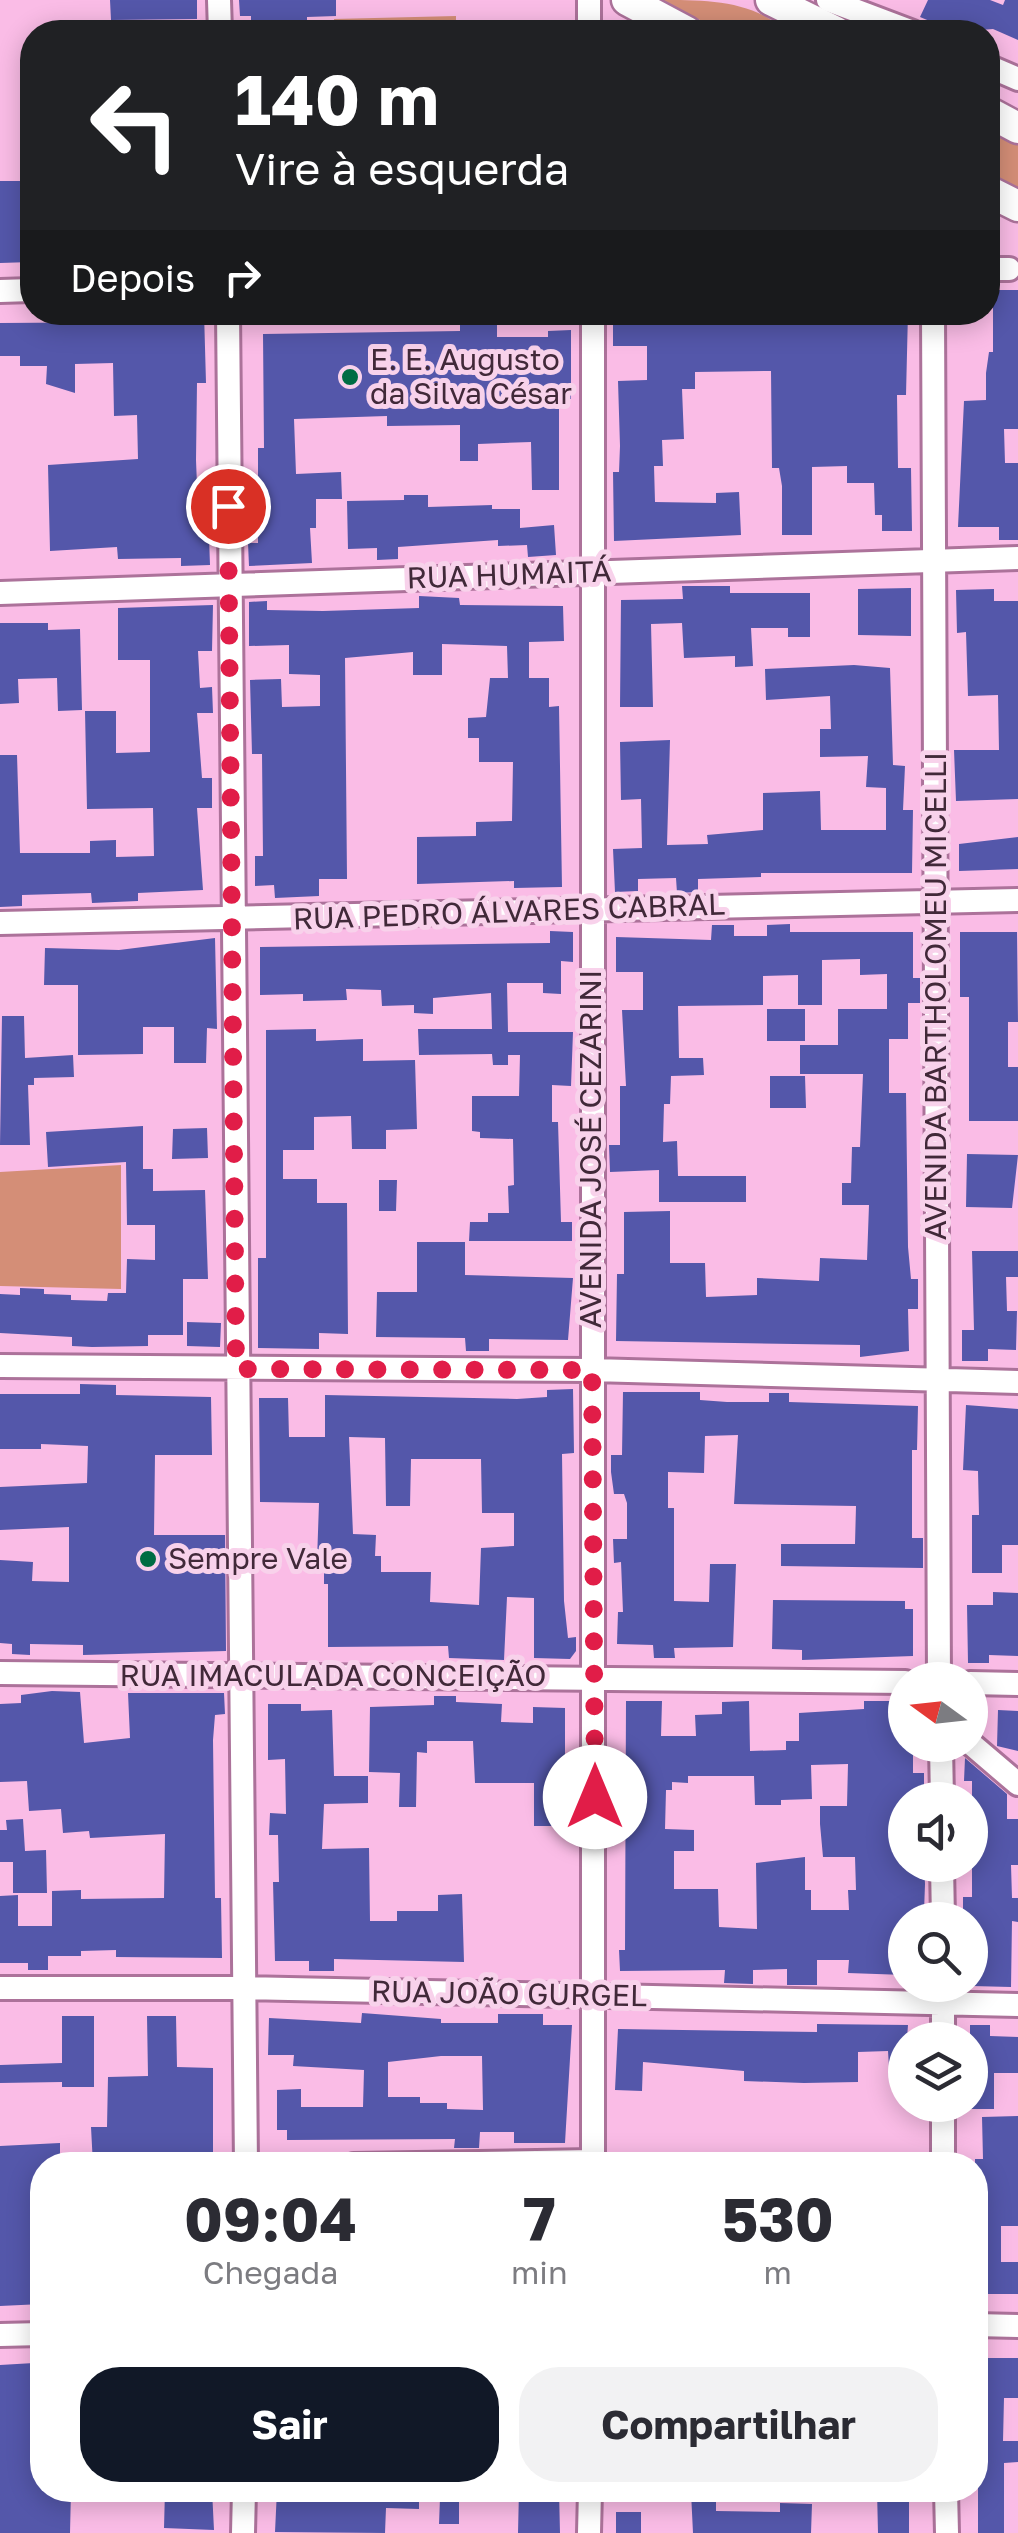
<!DOCTYPE html>
<html lang="pt">
<head>
<meta charset="utf-8">
<style>
  body { margin:0; font-family:"Golos Text",sans-serif; background:#f2f2f3; color:#2b2b33; height:100vh; display:flex; flex-direction:column; font-size:38px; white-space:nowrap }
  * { box-sizing:border-box; margin:0 }
  p { font-size:32px; color:#7c7c81 }
  .icon { flex:none; width:55px; height:55px; fill:none; stroke:currentColor; stroke-width:2; stroke-linecap:round; stroke-linejoin:round }
  .map { position:relative; flex:1; overflow:hidden }
  .panel { position:absolute; left:30px; top:2152px; width:958px; height:350px; display:flex; flex-direction:column; background:#fff; border-radius:40px; box-shadow:0 5px 25px #0003 }
  .panel>* { flex:none }
  .banner { position:absolute; left:20px; top:20px; width:980px; height:305px; border-radius:40px; box-shadow:0 5px 25px #0003; background:#202124; color:#fff; overflow:hidden }
  .needle { width:65px; rotate:285deg }
  .fabs { position:absolute; left:888px; top:1662px; display:grid; gap:20px }
  .fabs a { display:grid; place-items:center; width:100px; height:100px; border-radius:50%; background:#fff; box-shadow:0 5px 25px #0003; font-size:50px }
  .pin { position:absolute; display:grid; place-items:center; width:85px; height:85px; color:#fff; margin:-42px; border:5px solid #fff; border-radius:50%; box-shadow:0 2px 10px #0007 }
  .me { position:absolute; width:110px; margin:-55px; rotate:0deg; stroke-linejoin:round; filter:drop-shadow(0 0 8px #0008) }
  .turn { display:flex; align-items:center; gap:35px; height:210px; padding:0 50px; font-size:45px }
  .turn .icon { width:130px; height:130px; stroke-width:2.5 }
  .turn b { display:block; font-size:70px; line-height:85px }
  .then { display:flex; align-items:center; height:95px; padding:0 50px; background:#0003; gap:20px; font-size:38px }
  .eta { display:flex; justify-content:space-evenly; align-items:center; height:170px; text-align:center }
  .eta b { font-size:60px; font-weight:700; line-height:70px }
  .cta { display:flex; gap:20px; margin-top:auto; padding:20px 50px }
  .cta a { flex:1; height:115px; border-radius:40px; background:#111827; color:#fff; font-size:40px; font-weight:700; line-height:115px; text-align:center }
  .cta a+a { background:#f2f2f3; color:#2b2b33 }
  .map>svg:first-child { display:block }
</style>
</head>
<body>
<div class="map">
<svg width="1018" height="2533" viewBox="0 0 1018 2533">
  <rect width="100%" height="100%" fill="#fabce6"/>
  <path fill="#d48e77" d="M660,0C704,0 750,0 782,28L781,32H724Z
    M456,16V32H335L334,19Z
    M988,129L1018,144V192L988,177Z
    M121,1165V1289L0,1286V1172Z"/>
  <path fill="#5457aa" fill-rule="evenodd" d="M110,0H197V19L111,20Z
    M239,0H336V16L307,17V32H251V16H240Z
    M928,0H990L1003,5L1005,0H1018V40L993,29L956,32L920,17Z
    M0,181H20V208H30L31,262L0,263Z
    M993,290H1018V429H1004L1005,463H1018V540H999V527H958L964,401L986,400V373L989,352H993Z
    M148,312H204L206,383H197L196,460L198,510H208L210,565L181,566V558L118,559L117,547L50,551L48,465L138,459L137,415L114,416L113,363L75,364V393L46,384L47,366H20V356H0V323L148,322Z
    M613,312H908L906,395H897L898,468H911L912,531H882V515H875L874,483H847V466L812,467V535H782V486L779,468H772L771,371L695,372V389H682L684,439L662,440L663,466H654L655,502L716,503V493L739,492L741,535L614,541L613,472H619L620,446L618,381L647,380V346H613Z
    M460,316H497V337H548V331L571,330V399H559V490H532L531,442L478,444V461H460V425L387,426V416L294,419L296,474L341,472L342,499H316V528H310L312,563L249,566L248,543H258V448H264L263,334L460,331Z
    M404,495H428V507L492,505V509H520V528L554,525L556,555L528,557L527,545L498,546V540L398,547V559L377,560V548L348,549L347,501L404,500Z
    M682,586H730V593H810V637H788V628H751L753,666L735,667V656L684,658L682,623L651,624L653,707H620L621,600L683,599Z
    M911,588V636L858,635V589Z
    M994,589V601H1018V799L956,801L954,750H999L998,695L968,696L966,632L957,633L956,590Z
    M419,596L459,598L460,605L563,606L564,641L529,642V678H549V707L559,706L562,887L514,888V881L417,884V837L476,836V822L512,821L513,762H479V738H468V718L486,717L490,678H508L507,646L442,644V675H413V652L345,658L347,879H319V896L275,898L274,885L255,886V856H263L262,754H252L250,680L281,679L282,707L320,706V675L289,674V645L249,646V602L267,601V610L323,611L419,608Z
    M213,605L212,651H198L200,688L212,687L213,713H197L202,778H212V808H197L203,890L138,893V901L92,903L91,893L22,895V906L0,907V755H17L20,853H90V841L116,840V857L154,856L153,808L87,809L85,711H116V753L150,752V660H118V608Z
    M0,623H48V630L80,629L82,710L58,711L57,678L18,679L19,703L0,704Z
    M854,665L890,668L893,765L905,766L903,810H913L912,873H761V877L698,879V892L677,893L676,878L638,879V891L615,892L613,849L642,848L641,799L621,800L620,742L670,740L667,845L708,844L707,835L763,830V793L820,791L821,830H886V788L866,787L868,756L820,757V729H831L830,696L766,700L765,669Z
    M1018,837V869L959,871V844Z
    M790,924V932H913V978H920V1003H908V1039H889V1093H906L908,1247L911,1279H918V1309H908L909,1351L860,1357V1345L616,1341L617,1274H624V1212L670,1211V1263H705L706,1297L757,1295V1278L819,1281L820,1258L867,1260L869,1205H842V1183H851L852,1147H860L863,1074H800V1045H838V1009H887V974L860,975V959L822,960V1005H798V975L763,976V1005L678,1006L679,1058H703L704,1075L671,1076L670,1104H664L663,1142L677,1141L678,1176H746V1202H659V1170L610,1172L609,1145H620V1086H626L622,1010H643V972H616V937L711,940L712,925H734V936H767V925Z
    M550,931L573,932V962L561,961V994L543,993V983H507L508,1032H573L571,1086L552,1085V1122H558L561,1222H572V1241H469L470,1222H488V1213H509L508,1186L514,1185L513,1139L480,1138V1132L472,1131V1096H519L520,1055H508V1065H493L492,1054L419,1055L418,1029H492L491,993L433,998V1014L414,1013V1005L382,1006L381,990L346,989L347,1000L303,1001V994L260,995V947L550,943Z
    M960,932H1017L1018,1022H1008V1067H1018V1121H969V997H960Z
    M215,938L217,1029L207,1028L206,1063H174V1027H143V1054L78,1055V985H44L45,948L119,950Z
    M767,1009H805V1041H767Z
    M2,1016H24L25,1058L73,1055L74,1077L34,1078V1085H28L30,1145H0Z
    M316,1029V1041L363,1039V1061L415,1060L417,1129L386,1130V1149H352L351,1116L314,1117V1150H283V1179H317V1203H347L348,1334L319,1333V1349L258,1348V1258H266V1030Z
    M770,1076H805L806,1108H770Z
    M143,1126V1169H153V1191L205,1190L208,1279H183V1335H148V1346L92,1347L72,1346V1337L0,1333V1294L20,1295V1288L44,1289V1294L71,1295V1300L107,1301L108,1293H126L127,1259L155,1260V1225H127L126,1162L48,1167L46,1132Z
    M207,1128L208,1158L172,1159L173,1129Z
    M967,1154L1018,1155L1012,1208L966,1207Z
    M379,1180H397L396,1211H379Z
    M417,1242H465V1275L573,1278L568,1340L489,1339V1351H466L465,1338L376,1337L377,1292H417Z
    M972,1251H1018V1277H1006L1007,1311H1017L1016,1350L988,1349V1361H962V1330H974Z
    M187,1322L221,1323L220,1347L187,1346Z
    M80,1384L116,1385V1395L211,1397L212,1455H155L154,1535H225L226,1651L83,1655V1645L30,1644V1655L12,1654V1644L0,1643V1560L33,1562L32,1581L69,1582V1527L0,1530V1487L87,1483L88,1446L41,1444V1449H0V1394H80Z
    M573,1389L574,1453L562,1454L564,1601L568,1638L576,1637V1651L570,1659L534,1658V1598L507,1597L504,1660L449,1658L448,1646L328,1647V1584H324V1561H317L319,1503L260,1502L259,1398H288L289,1437H325V1395L517,1399L547,1397V1390ZM349,1437L385,1438L386,1506H410L411,1459H481L482,1513H514V1546L481,1548L479,1605L430,1602L431,1572H381V1556H375L376,1535L353,1534Z
    M623,1392H700V1400L727,1402H769V1393H789V1402L918,1406L917,1450H912V1538H923V1568L781,1566V1544H855L856,1506L734,1504L738,1435L705,1436L704,1473L668,1472V1508H674V1601L709,1602L710,1564H736L733,1647L674,1648L675,1658H654L653,1645L617,1644L618,1612H623L621,1562L614,1563L613,1539H627V1503L624,1494H614L611,1472V1455H622Z
    M966,1405L1018,1409V1545H1002V1573H972V1515H979L978,1471L963,1470Z
    M993,1592L1018,1593V1656L989,1655V1663H968L967,1605H993Z
    M773,1600L905,1601V1609H913V1656L802,1660V1650L772,1649Z
    M52,1691L80,1692L84,1743L130,1738L128,1693H224L225,1714L215,1715L213,1740L215,1898H221L222,1958L116,1957V1950L81,1951V1956H48V1970H28V1963H0V1896L18,1895V1926H52V1891L81,1890V1899L164,1898L165,1834L90,1838L89,1831L63,1833L61,1809L29,1811L27,1781L0,1782V1704L21,1703V1695Z
    M434,1696H456V1702L502,1704L501,1722L533,1723V1707L565,1708V1826H534V1783H475L473,1741H427V1753L417,1752L416,1807H399L400,1773L369,1772L370,1707L434,1705Z
    M626,1701H662L661,1736H696L695,1715L722,1714V1702L749,1701L750,1751L786,1750V1741H799V1713L864,1709V1701H892V1707H905V1745H913V1773H924V1800H905V1865H924L925,1884L924,1912H916L917,1919H905V1975L848,1973L849,1960H817V1985H787V1969L753,1970V1984L724,1983L725,1970L620,1971L619,1950H625ZM848,1764L847,1806H820V1824L823,1857H855L856,1890H848L849,1910H811V1890H805V1857L756,1863L757,1929L719,1927L718,1889H674V1851H694V1830L665,1829L666,1790H672V1782L688,1783V1776H754L755,1805H781V1800L812,1799L811,1765Z
    M268,1704H301V1711L332,1710L334,1776H368V1803L324,1804L322,1849L369,1848L370,1921H397V1911H438V1895L462,1894L464,1962L334,1959V1971H309V1961H275L273,1882H279L278,1835H269L270,1813L286,1814L285,1759L268,1760Z
    M998,1710L1018,1711V1751L997,1746Z
    M965,1758L1007,1794V1819H1018V1865H1011L1012,1898H1018V1922L1012,1921L1011,1987L972,1986L970,1975L972,1920H963V1897H972V1781H964Z
    M23,1819L25,1851L46,1850L47,1893H13V1862H0V1830H7L6,1820Z
    M362,2013L441,2019V2023H498V2014H543V2025H572L565,2143H514V2132H480L479,2148H454L455,2139L287,2140V2130H277V2090L301,2089V2107H363L364,2070L293,2066L294,2055H268L269,2018L361,2023ZM441,2056H482L483,2110L447,2109V2103H420V2097H388V2062Z
    M62,2016H94V2087H62V2082L0,2083V2065L62,2063Z
    M147,2016H176L177,2067L213,2068V2165L111,2159V2165H93L91,2127H107L108,2077L148,2076Z
    M817,2024L908,2025L905,2066L889,2067L888,2051L858,2052V2082L804,2083L744,2081V2071L643,2062L642,2091L615,2090L618,2029L817,2032Z
    M970,2025H990V2036L1018,2037V2073H994V2109H970Z
    M1018,2116V2226H1001V2262H1018V2294H975V2159H983L982,2117Z
    M60,2143V2165H42V2175L35,2176L42,2304L0,2306V2146Z
    M978,2358H1018V2398H1004L1003,2441H1018V2462L1004,2463V2533H978Z
    M34,2363L35,2387H42V2490H71L70,2533H0V2365Z
    M165,2490H212L214,2530L164,2528Z
    M277,2490H314L313,2499L360,2501L361,2490H419V2509L386,2508L385,2533L275,2532Z
    M519,2490H559L560,2533H518Z
    M877,2490H909V2533H878Z
    M691,2492L716,2493V2511L780,2512V2503L812,2504L811,2533H693Z
    M440,2498H459V2524H439Z
    M616,2512H641V2533H616Z"/>
  <g fill="none" stroke-linecap="round" stroke-linejoin="round">
    <defs>
      <path id="minor" d="M219,0L220,32
        M589,0V32
        M828,0L913,32
        M988,66L1018,79
        M988,269H1009
        M0,291L32,290
        M228,312L246,2165
        M593,312V2165
        M933,312L939,1680
        M0,593L1018,558
        M0,923L1018,900
        M0,1366L592,1370L1018,1382
        M0,1673L905,1682
        M970,1683L1018,1684
        M970,1743L1018,1784
        M941,1745L942,1800
        M942,1865L943,1920
        M943,1985V2040
        M0,1988H245L1018,2005
        M354,2165L593,2161
        M943,2165V2105
        M975,2325L1018,2326
        M0,2335L42,2334
        M946,2490L947,2533
        M243,2533L244,2490
        M589,2533L590,2490"/>
      <path id="tertiary" d="M627,0L687,32
        M771,0L836,32
        M988,112L1018,128
        M988,191L1018,206"/>
    </defs>
    <use href="#minor" stroke="#ac729a" stroke-width="28"/>
    <use href="#tertiary" stroke="#ac729a" stroke-width="35"/>
    <use href="#minor" stroke="#fff" stroke-width="22"/>
    <use href="#tertiary" stroke="#fff" stroke-width="30"/>
  </g>
  <g fill="none" stroke-linecap="round" stroke-linejoin="round">
    <path stroke="#e11d48" stroke-width="18" stroke-dasharray="0 32.4" d="M228,506L236,1369L592,1370L595,1797"/>
  </g>
  <g fill="#006c43" stroke="#f8d2eb" stroke-width="4">
    <circle cx="350" cy="377" r="10"/>
    <circle cx="148" cy="1559" r="10"/>
  </g>
  <g text-anchor="middle" stroke-width="10" stroke-linejoin="round" paint-order="stroke">
    <g font-size="30" fill="#412939" stroke="#f8d2eb" text-anchor="start">
      <text x="370" y="370">E. E. Augusto<tspan x="370" dy="34">da Silva César</tspan></text>
      <text x="168" y="1569">Sempre Vale</text>
    </g>
    <g font-size="30" fill="#412939" stroke="#f8d2eb">
      <text transform="translate(509 575) rotate(-2)" y="10">RUA HUMAITÁ</text>
      <text transform="translate(509 912) rotate(-2)" y="10">RUA PEDRO ÁLVARES CABRAL</text>
      <text transform="translate(936 996) rotate(-90)" y="10">AVENIDA BARTHOLOMEU MICELLI</text>
      <text transform="translate(591 1149) rotate(-90)" y="10">AVENIDA JOSÉ CEZARINI</text>
      <text x="333" y="1686">RUA IMACULADA CONCEIÇÃO</text>
      <text transform="translate(509 1994) rotate(1)" y="10">RUA JOÃO GURGEL</text>
    </g>
  </g>
</svg>
<div class="fabs">
<a><svg class="needle" viewBox="-14 -14 28 28"><path d="M0-13l5 13h-10z" fill="#e53935"/><path d="M0 13l5-13h-10z" fill="#7c7c81"/></svg></a>
<a><svg class="icon" aria-label="sound" viewBox="0 0 24 24"><path d="M4 9h4l5-4v14l-5-4H4zM17 9q2 3 0 6"/></svg></a>
<a><svg class="icon" aria-label="search" viewBox="0 0 24 24"><circle cx="10" cy="10" r="6"/><path d="M15 15l6 6"/></svg></a>
<a><svg class="icon" aria-label="layers" viewBox="0 0 24 24"><path d="M12 4l9 5-9 5-9-5zM3 14l9 5 9-5"/></svg></a>
</div>
<div class="pin" style="left:228px;top:506px;background:#d93025"><svg class="icon" aria-label="arrive" viewBox="0 0 24 24"><path d="M6 21V4h12l-3 4 3 4H6"/></svg></div>
<svg class="me" style="left:595px;top:1797px" viewBox="-20 -20 40 40"><circle r="19" fill="#fff"/><path d="M0-13L10 11 0 6-10 11z" fill="#e11d48"/></svg>
<div class="banner">
<div class="turn"><svg class="icon" aria-label="left" viewBox="0 0 24 24"><path d="M17 20v-9H6M10 6l-5 5 5 5"/></svg><div><b>140 m</b>Vire à esquerda</div></div>
<div class="then">Depois<svg class="icon" aria-label="right" viewBox="0 0 24 24"><path d="M7 20v-9h11M14 6l5 5-5 5"/></svg></div>
</div>
<section class="panel">
<div class="eta">
<div><b>09:04</b><p>Chegada</p></div>
<div><b>7</b><p>min</p></div>
<div><b>530</b><p>m</p></div>
</div>
<div class="cta"><a>Sair</a><a>Compartilhar</a></div>
</section>
</div>
</body>
</html>
